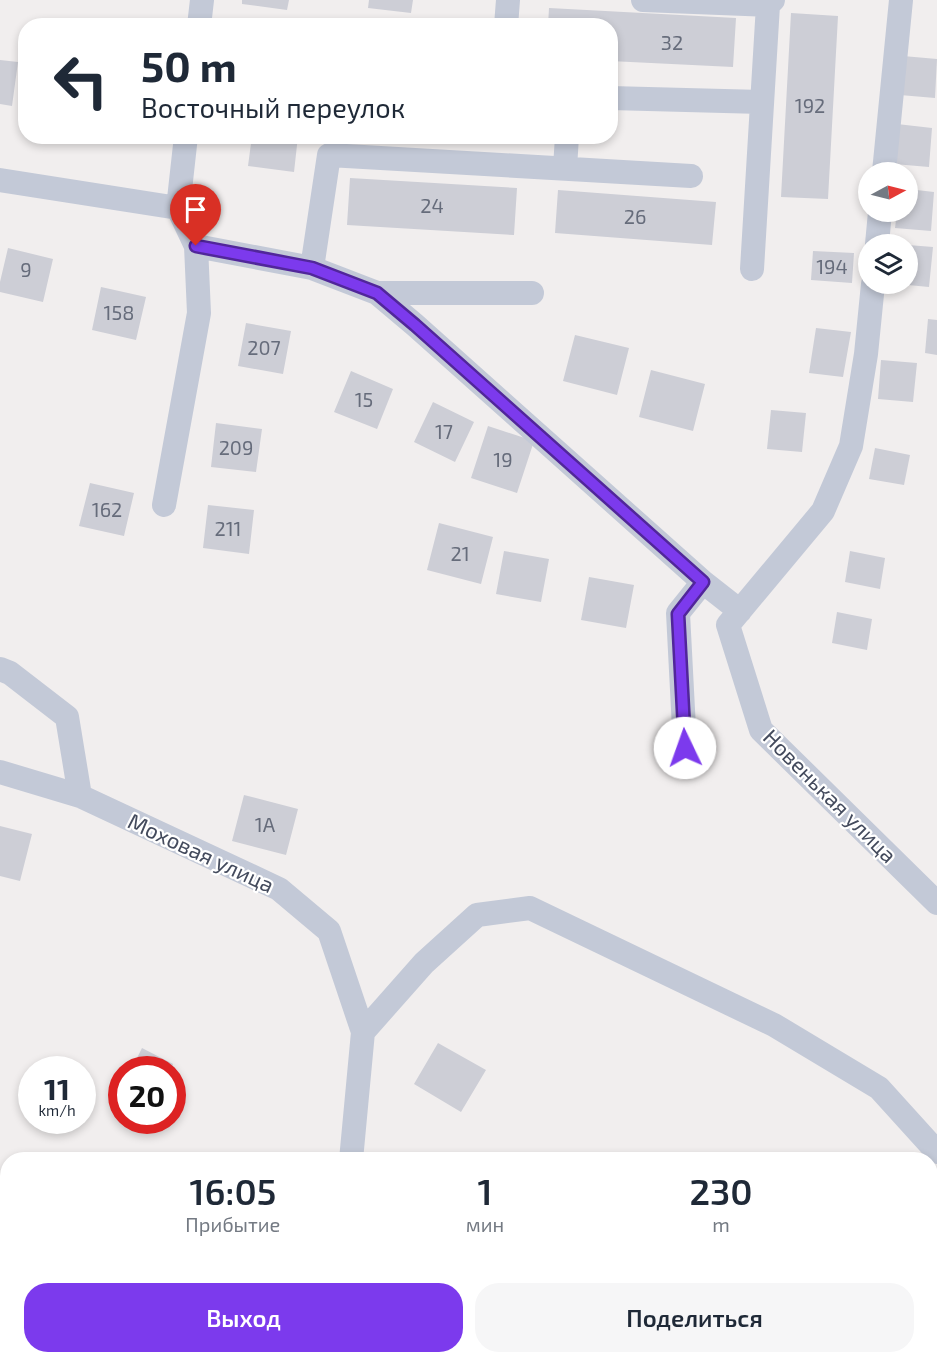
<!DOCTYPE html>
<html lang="ru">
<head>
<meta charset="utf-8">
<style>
  body { margin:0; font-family:"Exo 2",sans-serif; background:#f6f6f7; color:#1f2937; height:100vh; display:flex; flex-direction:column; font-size:22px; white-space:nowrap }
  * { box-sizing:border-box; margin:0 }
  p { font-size:20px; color:#747a83 }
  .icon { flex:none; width:33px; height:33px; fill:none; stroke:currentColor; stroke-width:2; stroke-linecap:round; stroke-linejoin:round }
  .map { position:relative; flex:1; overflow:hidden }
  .drawer { position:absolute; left:0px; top:1152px; width:938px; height:212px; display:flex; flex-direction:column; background:#fff; border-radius:24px 24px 0 0; box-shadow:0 3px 9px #0003 }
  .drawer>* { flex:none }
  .top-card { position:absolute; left:18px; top:18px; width:600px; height:126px; border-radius:24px; box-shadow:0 3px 9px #0003; background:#fff; color:#1f2937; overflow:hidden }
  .needle { width:39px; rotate:83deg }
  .tools { position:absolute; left:858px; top:162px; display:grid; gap:12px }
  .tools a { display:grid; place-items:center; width:60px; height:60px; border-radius:50%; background:#fff; box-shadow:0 3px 9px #0003; font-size:30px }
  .speed { position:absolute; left:18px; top:1056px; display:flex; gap:12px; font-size:30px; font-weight:700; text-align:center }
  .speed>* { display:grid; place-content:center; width:78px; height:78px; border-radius:50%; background:#fff; box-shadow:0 3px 9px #0003; line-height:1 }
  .speed small { font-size:15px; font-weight:400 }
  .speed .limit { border:9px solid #d22; background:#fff; color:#111 }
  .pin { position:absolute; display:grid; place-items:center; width:51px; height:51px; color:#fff; margin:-62px -26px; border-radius:50% 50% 50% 0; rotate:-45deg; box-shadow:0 0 6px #0007 }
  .pin .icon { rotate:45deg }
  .me { position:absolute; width:66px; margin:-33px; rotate:357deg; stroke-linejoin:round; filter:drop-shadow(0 0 4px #0008) }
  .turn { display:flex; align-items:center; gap:21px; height:126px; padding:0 24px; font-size:27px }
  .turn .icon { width:78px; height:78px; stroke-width:2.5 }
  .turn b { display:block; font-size:42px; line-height:51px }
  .eta { display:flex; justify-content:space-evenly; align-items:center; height:102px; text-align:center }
  .eta b { font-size:36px; font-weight:600; line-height:42px }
  .cta { display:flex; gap:12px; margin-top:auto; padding:12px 24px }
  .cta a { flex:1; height:69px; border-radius:24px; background:#7c3aed; color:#fff; font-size:24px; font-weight:600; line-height:69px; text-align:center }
  .cta a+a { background:#f6f6f7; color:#1f2937 }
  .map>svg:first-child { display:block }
</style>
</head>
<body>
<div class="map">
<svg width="937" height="1363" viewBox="0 0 937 1363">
  <rect width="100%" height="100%" fill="#f1eeee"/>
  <path fill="#cdced6" d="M242,0H289L287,10L242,4Z
    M369,0H413L411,13L368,8Z
    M549,8L736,18L733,67L610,61V26H548Z
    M791,13L838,16L828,199L781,197Z
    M903,56L937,59L935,98L900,95Z
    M0,60L18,62L12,106L0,104Z
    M897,124L932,128L929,167L894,164Z
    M252,136H298L294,172L248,166Z
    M350,178L517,188L514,235L347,225Z
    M908,189L934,192L931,231L895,228L897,212H908Z
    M558,190L716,202L712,245L555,233Z
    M908,245L933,247L929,287L908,285Z
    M8,248L53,259L43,302L0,292V282Z
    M813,251L854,253L852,283L811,280Z
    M101,287L146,297L136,340L92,330Z
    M928,319L937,320V355L925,353Z
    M246,323L291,331L283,374L238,366Z
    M816,328L851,332L843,377L809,373Z
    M575,335L629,348L617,395L563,381Z
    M881,360L917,363L913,402L878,399Z
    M651,370L705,384L693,431L639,417Z
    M351,371L393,389L377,429L334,412Z
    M433,402L474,422L455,462L414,442Z
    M771,410L806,413L802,452L767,449Z
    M216,423L262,429L256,472L211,467Z
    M488,426L534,441L517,493L471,478Z
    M875,448L910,455L904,485L869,479Z
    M90,483L134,493L124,536L79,526Z
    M208,505L254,510L249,554L203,548Z
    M439,523L493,537L481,584L427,570Z
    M504,551L549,559L541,602L496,594Z
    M850,551L885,558L880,589L845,582Z
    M589,577L634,585L626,628L581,620Z
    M837,612L872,619L867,650L832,643Z
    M244,795L298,809L286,855L232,841Z
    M0,826L32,834L20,881L0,876Z
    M438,1043L486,1070L461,1112L414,1084Z
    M142,1048L173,1064L171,1070H131Z"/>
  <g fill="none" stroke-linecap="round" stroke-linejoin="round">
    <path stroke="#c3c9d7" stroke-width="24" d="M643,0L768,5L773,0
      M199,26L202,0
      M506,26L508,0
      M610,98L762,102
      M565,168L567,136
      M884,172L901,0
      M0,180L178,208L196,246L312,268L377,293L415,325L703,582L740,611
      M178,208L186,136
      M877,244L880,212
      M312,268L329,155L691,176
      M752,269L768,5
      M873,284L866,354L851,446L823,511L728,625L761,730L937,903
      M377,293H532
      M164,505L199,313L196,246
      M0,669L10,673L67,717L80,796
      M685,748L678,613L703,582
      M0,772L80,796L279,889L329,931L363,1032L351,1160
      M363,1032L424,963L477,915L530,908L774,1025L879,1088L937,1152
      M274,1363L276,1356"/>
  </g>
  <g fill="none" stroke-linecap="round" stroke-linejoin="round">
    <defs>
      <path id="route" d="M196,246L312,268L377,293L415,325L703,582L678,614L685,748"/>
    </defs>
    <use href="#route" stroke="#51269a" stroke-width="15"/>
    <use href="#route" stroke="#7c3aed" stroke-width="10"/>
  </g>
  <g text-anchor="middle" stroke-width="4.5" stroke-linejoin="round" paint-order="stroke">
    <g font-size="20" fill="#666c7b">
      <text x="672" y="50">32</text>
      <text x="810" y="113">192</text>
      <text x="432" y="213">24</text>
      <text x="635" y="224">26</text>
      <text x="832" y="274">194</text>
      <text x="26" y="277">9</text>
      <text x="119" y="320">158</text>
      <text x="264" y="355">207</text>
      <text x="364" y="407">15</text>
      <text x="444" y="439">17</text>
      <text x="236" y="455">209</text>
      <text x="503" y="467">19</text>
      <text x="107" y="517">162</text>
      <text x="228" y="536">211</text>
      <text x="460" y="561">21</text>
      <text x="265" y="832">1А</text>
    </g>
    <g font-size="22" fill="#444b5d" stroke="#fff">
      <text transform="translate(830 796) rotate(45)" y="8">Новенькая улица</text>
      <text transform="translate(201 853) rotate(25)" y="8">Моховая улица</text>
    </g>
  </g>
</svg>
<div class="tools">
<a><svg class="needle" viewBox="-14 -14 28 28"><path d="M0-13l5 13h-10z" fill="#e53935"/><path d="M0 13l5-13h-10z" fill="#747a83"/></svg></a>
<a><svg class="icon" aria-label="layers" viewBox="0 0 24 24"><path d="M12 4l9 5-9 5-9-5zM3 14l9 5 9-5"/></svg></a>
</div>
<div class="speed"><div>11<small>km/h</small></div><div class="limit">20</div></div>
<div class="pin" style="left:196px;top:246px;background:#d93025"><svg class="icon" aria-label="arrive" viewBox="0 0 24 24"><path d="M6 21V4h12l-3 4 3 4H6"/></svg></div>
<svg class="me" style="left:685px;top:748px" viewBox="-20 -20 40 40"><circle r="19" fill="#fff"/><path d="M0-13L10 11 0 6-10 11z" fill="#7c3aed"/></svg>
<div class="top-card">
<div class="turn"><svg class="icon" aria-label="left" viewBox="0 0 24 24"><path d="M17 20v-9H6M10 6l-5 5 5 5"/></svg><div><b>50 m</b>Восточный переулок</div></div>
</div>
<section class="drawer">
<div class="eta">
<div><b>16:05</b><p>Прибытие</p></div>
<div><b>1</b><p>мин</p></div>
<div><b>230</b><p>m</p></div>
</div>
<div class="cta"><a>Выход</a><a>Поделиться</a></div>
</section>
</div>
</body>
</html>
